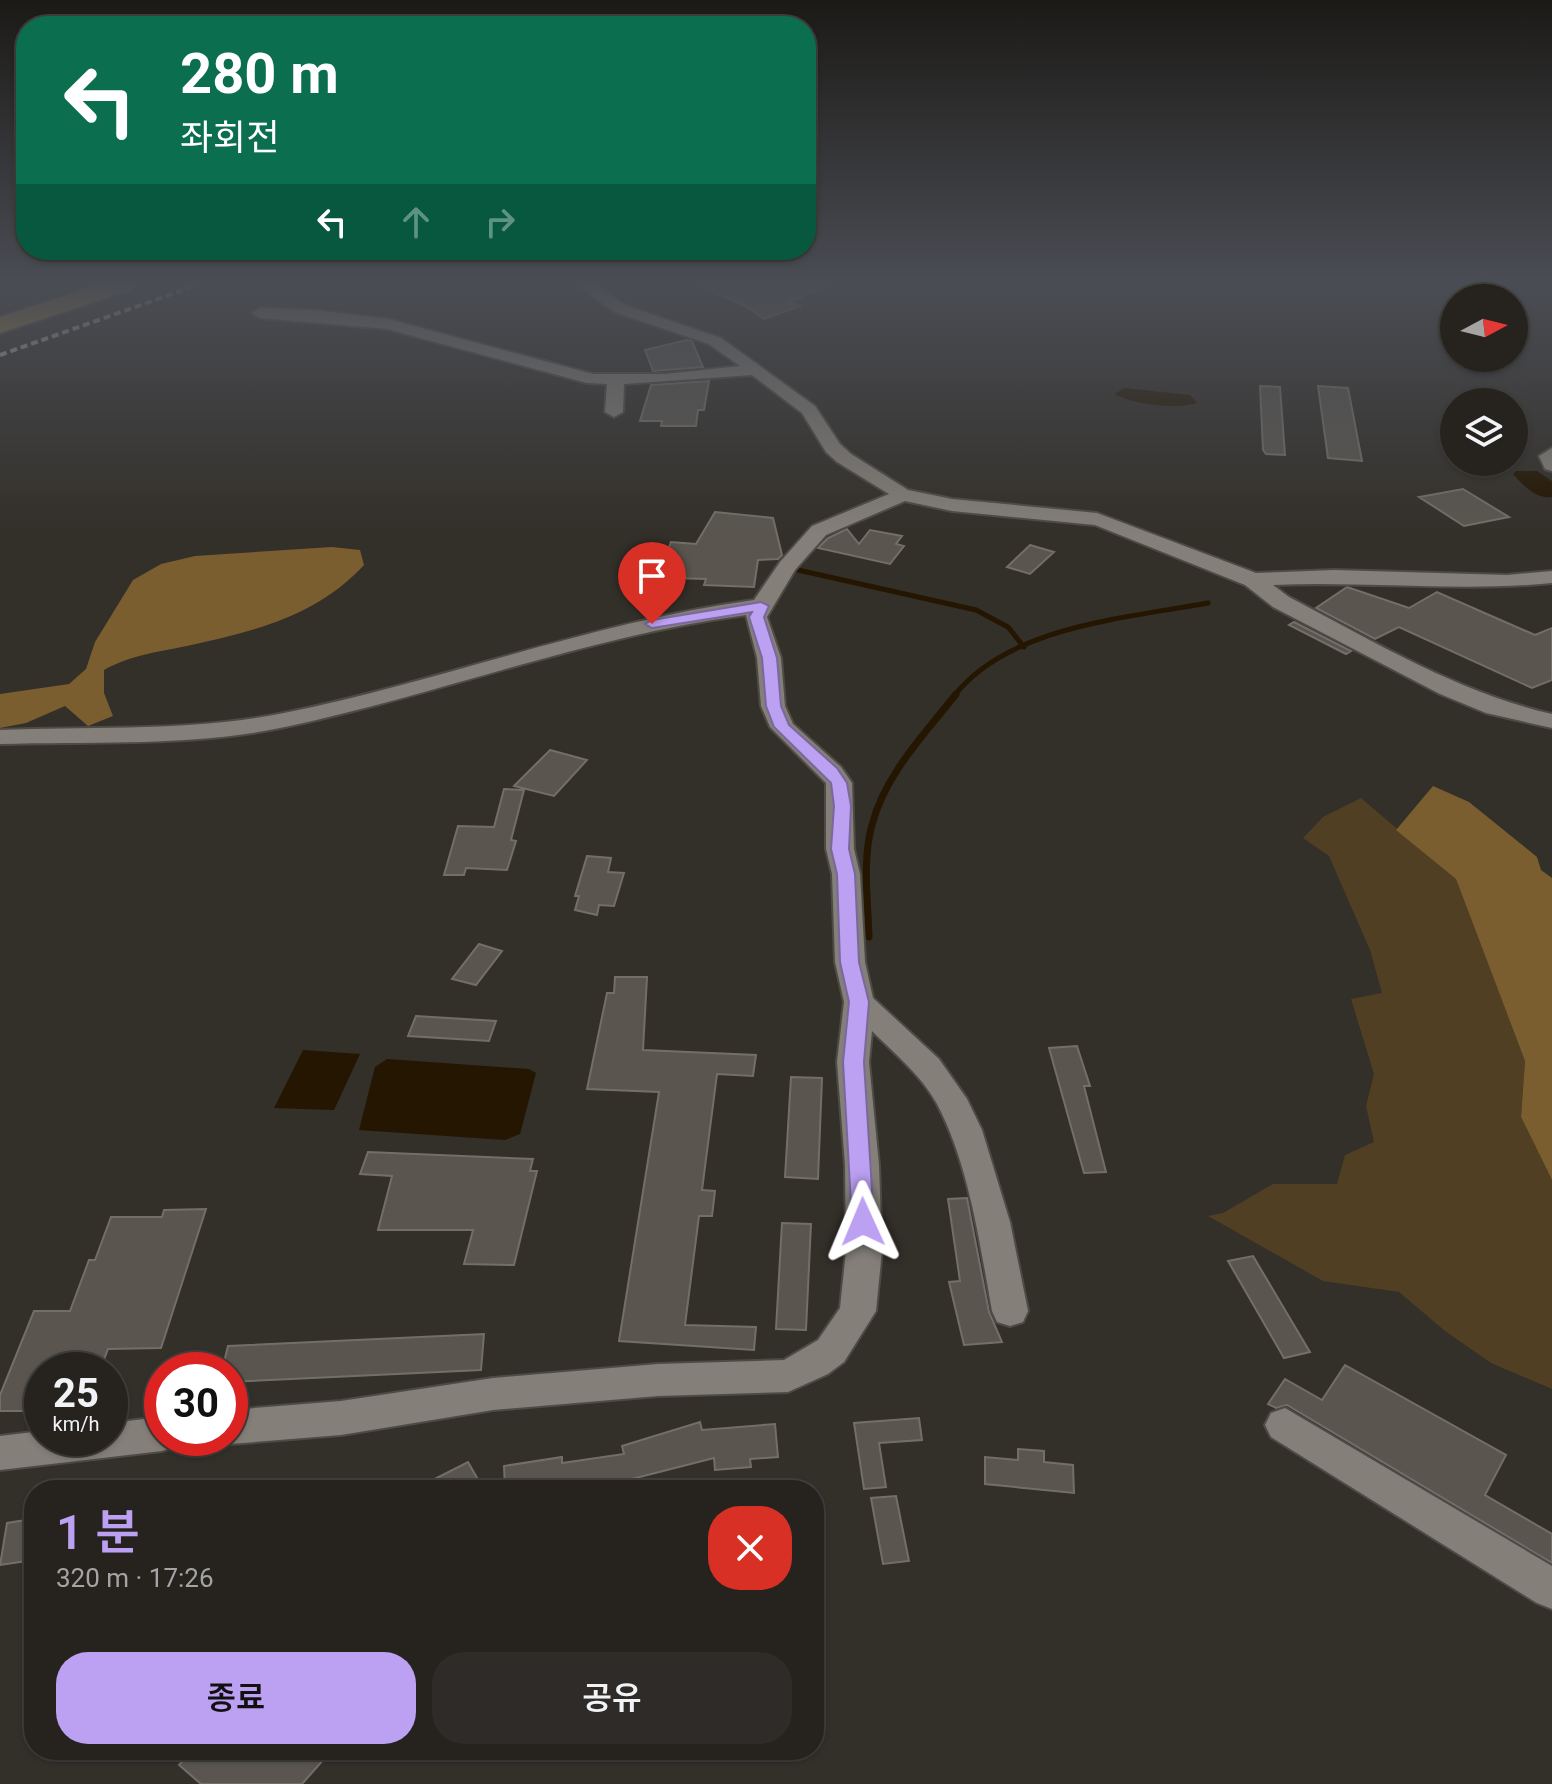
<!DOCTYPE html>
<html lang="ko">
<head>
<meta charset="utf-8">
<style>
  body { margin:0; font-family:Roboto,"Noto Sans KR",sans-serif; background:#2e2b28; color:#f1f3f6; height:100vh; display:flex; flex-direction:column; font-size:30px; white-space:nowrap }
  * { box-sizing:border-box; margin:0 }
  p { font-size:26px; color:#a4a4a4 }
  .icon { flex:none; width:44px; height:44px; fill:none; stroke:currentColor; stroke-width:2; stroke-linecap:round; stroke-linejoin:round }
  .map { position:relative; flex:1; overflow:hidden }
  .side { position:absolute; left:24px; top:1480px; width:800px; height:280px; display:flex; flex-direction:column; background:#26231f; border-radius:32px; box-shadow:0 2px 6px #0004,0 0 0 2px #42403d }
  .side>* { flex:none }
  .guide { position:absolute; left:16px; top:16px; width:800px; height:244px; border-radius:32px; box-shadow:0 2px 6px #0004,0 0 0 2px #42403d; background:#0b6e4f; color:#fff; overflow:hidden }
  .needle { width:52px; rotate:83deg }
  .tools { position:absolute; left:1440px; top:284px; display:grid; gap:16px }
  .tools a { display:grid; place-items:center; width:88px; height:88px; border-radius:50%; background:#26231f; box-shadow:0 2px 6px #0004,0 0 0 2px #42403d; font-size:40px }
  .speed { position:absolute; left:24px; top:1352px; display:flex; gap:16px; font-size:40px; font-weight:700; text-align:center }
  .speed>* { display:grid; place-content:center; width:104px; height:104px; border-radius:50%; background:#26231f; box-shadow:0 2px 6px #0004,0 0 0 2px #42403d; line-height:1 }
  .speed small { font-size:20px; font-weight:400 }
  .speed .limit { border:12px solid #d22; background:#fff; color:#111 }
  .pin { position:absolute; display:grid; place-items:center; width:68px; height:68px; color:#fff; margin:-82px -34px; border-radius:50% 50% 50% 0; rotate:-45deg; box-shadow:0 0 8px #0007 }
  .pin .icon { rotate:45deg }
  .me { position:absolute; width:88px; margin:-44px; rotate:359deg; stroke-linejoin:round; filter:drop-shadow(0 0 6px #0008) }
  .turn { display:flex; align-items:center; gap:28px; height:168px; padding:0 32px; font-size:36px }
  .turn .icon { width:104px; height:104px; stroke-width:2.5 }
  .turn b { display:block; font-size:56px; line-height:68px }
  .lanes { display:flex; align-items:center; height:76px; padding:0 32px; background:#0003; justify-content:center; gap:40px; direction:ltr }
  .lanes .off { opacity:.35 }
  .round { display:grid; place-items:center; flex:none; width:84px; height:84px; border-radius:32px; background:#2e2b28 }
  .head { display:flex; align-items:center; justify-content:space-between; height:136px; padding:0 32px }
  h1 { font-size:48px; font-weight:600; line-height:60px; color:#bca0f2 }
  .action { display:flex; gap:16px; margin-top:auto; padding:16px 32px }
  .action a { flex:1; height:92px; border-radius:32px; background:#bca0f2; color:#111; font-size:32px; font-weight:600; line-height:92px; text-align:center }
  .action a+a { background:#2e2b28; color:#f1f3f6 }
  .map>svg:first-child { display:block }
</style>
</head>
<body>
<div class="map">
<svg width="1552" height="1784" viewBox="0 0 1552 1784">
  <rect width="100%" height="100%" fill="#332f29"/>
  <path fill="#513f23" d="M1361,798L1456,879L1525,1061L1521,1117L1552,1180V1389L1491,1363L1445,1331L1399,1292L1323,1281L1208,1216L1223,1213L1273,1184H1337L1345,1155L1374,1142L1366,1106L1374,1074L1351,999L1382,993L1370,950L1329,856L1303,838L1323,817Z"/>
  <path fill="#7a5e2f" d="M332,547L360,550L364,565C316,617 254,631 187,646C157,652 131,655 104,670V693L113,716L88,726L65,706L26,723L0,728V694L69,684L86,669L95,642L133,580L161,564L195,556Z
    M1433,786L1469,802L1537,857L1541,870L1552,878V1180L1521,1117L1525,1061L1456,879L1396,830Z"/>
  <path fill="#241600" d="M1125,388L1190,395L1197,403C1177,410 1132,404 1114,394Z
    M1516,471H1537L1552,481V497C1535,499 1523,485 1513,474Z
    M303,1050L360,1054L334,1110L274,1108Z
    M387,1059L529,1069L536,1073L520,1134L505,1140L359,1130L375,1067Z"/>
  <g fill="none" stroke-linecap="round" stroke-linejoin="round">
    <path stroke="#241600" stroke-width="5" d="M798,570L976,610L1008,627L1024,647
      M954,696C1008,626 1127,618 1208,603"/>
    <path stroke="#241600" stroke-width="7" d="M869,937C868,901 862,860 872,825C885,774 925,734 956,694"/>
  </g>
  <path fill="#5a564f" stroke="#736f68" stroke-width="2" d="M696,285H826V287L788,302L800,306L764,319L746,306Z
    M687,340L692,341L703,367L653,371L645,350Z
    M709,381L704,410H698L696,426H661L662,421H640L651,385Z
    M1260,386L1280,387L1285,455L1266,454L1263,450Z
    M1318,386L1348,388L1362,461L1328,458Z
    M1463,489L1509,517L1464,526L1419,497Z
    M715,512L773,518L782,555L778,559L758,560L754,587L704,585L706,579L671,578L665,585L631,579L660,547H669L671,542L696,544Z
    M847,529L859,544L870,530L902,536L896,544L904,546L890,564L818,548L828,538Z
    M1030,545L1054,552L1030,574L1007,567Z
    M1347,587L1409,608L1437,592L1535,635L1552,628V680L1532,688L1399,627L1375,639L1316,608Z
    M1294,622L1351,651L1346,654L1289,625Z
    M550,750L587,760L554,796L514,786Z
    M504,789L524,790L511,840L516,841L507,870L466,868L464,875H444L458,826L494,827Z
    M587,856L611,858L608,872L624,873L614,906L599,905L597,915L575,910L579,896H575Z
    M479,944L502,951L476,985L452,979Z
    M615,977H647L643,1050L756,1055L753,1076L717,1074L702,1190L715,1191L712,1216H699L685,1325L756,1327L754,1350L619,1341L659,1092L587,1089L607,993H614Z
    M416,1016L496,1021L489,1041L408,1036Z
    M1077,1046L1090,1086H1084L1106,1172L1084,1173L1049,1048Z
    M791,1077L822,1078L818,1179L785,1177Z
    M368,1152L533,1159L530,1171H537L514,1265L464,1264L473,1230H378L392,1176L360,1174Z
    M967,1198L989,1312L1002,1342L964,1345L949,1282L960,1281L948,1199Z
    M206,1209L161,1348L108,1349L100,1370H42L29,1411H0V1395L34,1311H70L89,1260H95L111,1217H162L164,1210Z
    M782,1223L811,1224L806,1330L776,1329Z
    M1253,1256L1310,1352L1284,1358L1228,1261Z
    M484,1334L481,1370L230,1382V1370H222L228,1346Z
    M1345,1365L1506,1455L1485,1495L1552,1534V1563L1287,1405L1276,1408L1268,1404L1285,1379L1322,1400Z
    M919,1418L922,1440L879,1443L886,1487L864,1489L854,1423Z
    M700,1422L702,1430L775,1424L778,1457L750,1459L751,1467L715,1470L714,1458L589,1490H564L563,1483L505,1490L504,1466L562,1457V1463L624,1454L622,1446Z
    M1018,1449L1044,1451V1462L1073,1465L1074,1493L985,1484V1457L1018,1460Z
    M468,1462L484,1490H413Z
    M896,1496L909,1561L883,1564L871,1498Z
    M33,1519L26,1561L0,1565L7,1523Z
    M193,1750H332L302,1784H201L179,1765Z"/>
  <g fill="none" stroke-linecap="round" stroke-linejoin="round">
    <defs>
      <path id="street" d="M577,285H595L627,306L721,338L815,406L840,444L851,454L908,490L952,499L1097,513L1256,573L1334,570L1507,575L1552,571V583C1459,592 1366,581 1273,585L1289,597C1375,642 1457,692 1552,714V728L1486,713L1440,694L1273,607L1245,585L1095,525L952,511L905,501L826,535L795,570L767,617L781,658L785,706L793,724L841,767L852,783L854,849L860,874L865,962L873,998L939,1059L967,1099L982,1130L1010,1222L1028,1311L1023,1322L1010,1326L997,1322L992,1311C980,1245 969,1164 937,1104C921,1075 895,1054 872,1031L869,1062L879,1165L882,1251L876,1311L844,1362L828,1374L788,1392L658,1396L493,1410L341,1435L230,1444L216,1438H230V1410L341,1401L493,1378L658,1364L784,1360L818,1340L840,1308L846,1251L845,1165L837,1062L844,1002L835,962L832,874L826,849V783L770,727L761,706L757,658L746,615C588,636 440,694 285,727C192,747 95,741 0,744V730C94,726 190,732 284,713C442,681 593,622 754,600L780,562L812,526L889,494L837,462L826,452L802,413L752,375L624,384L623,412L614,417L605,412L607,384L587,383L387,329L260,318L252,313L260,308L314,310L388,319L593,374H665L740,366L709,344L615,312Z
        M1552,448V471L1545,469L1539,456Z
        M1285,1408L1552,1566V1609L1537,1603L1271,1437L1265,1425L1271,1413Z
        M162,1417V1438H180L176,1446L162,1451L0,1470V1436L42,1431V1438H110V1423Z"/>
      <path id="highway" d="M97,285H135L131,290L0,333V317Z"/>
    </defs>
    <use href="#street" stroke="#4e4b46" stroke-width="4"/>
    <use href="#highway" stroke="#4e4b46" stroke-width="4"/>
    <use href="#street" fill="#847f78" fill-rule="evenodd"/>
    <use href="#highway" fill="#ac8643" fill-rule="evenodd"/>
    <path stroke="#bab7b2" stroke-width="4" stroke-dasharray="7 4" stroke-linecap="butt" d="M0,355L197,285"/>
  </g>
  <linearGradient id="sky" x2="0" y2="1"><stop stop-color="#1c1a17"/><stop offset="0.53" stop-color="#4a4d54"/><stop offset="1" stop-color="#4a4d54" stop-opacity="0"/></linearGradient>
  <rect width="1552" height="535" fill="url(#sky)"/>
  <path fill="#bca0f2" stroke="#7a689d" stroke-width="2" d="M761,602L769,606L764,617L777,658L781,706L789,725L837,768L847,783L851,806L849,849L855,874L859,962L869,1002L864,1062L874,1222L871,1228H855L852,1222L843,1062L849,1002L840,962L837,874L831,849L834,806L831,783L774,727L766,706L762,658L749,617L752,612L652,628L645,624L652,620Z"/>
</svg>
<div class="tools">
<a><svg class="needle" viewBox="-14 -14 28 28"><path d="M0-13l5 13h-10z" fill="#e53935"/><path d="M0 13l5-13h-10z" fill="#a4a4a4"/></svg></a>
<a><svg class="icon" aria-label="layers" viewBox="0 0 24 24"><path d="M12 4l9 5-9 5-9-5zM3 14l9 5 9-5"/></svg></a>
</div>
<div class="speed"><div>25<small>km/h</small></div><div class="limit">30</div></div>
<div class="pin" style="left:652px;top:624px;background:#d93025"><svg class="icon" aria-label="arrive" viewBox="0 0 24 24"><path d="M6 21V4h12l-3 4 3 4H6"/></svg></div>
<svg class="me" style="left:863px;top:1222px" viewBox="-20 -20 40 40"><path d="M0-17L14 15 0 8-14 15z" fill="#bca0f2" stroke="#fff" stroke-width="4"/></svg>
<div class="guide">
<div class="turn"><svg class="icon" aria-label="left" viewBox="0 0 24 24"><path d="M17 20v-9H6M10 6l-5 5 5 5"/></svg><div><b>280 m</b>좌회전</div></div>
<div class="lanes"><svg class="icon" aria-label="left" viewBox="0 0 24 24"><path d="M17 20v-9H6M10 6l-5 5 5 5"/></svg><svg class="icon off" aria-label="ahead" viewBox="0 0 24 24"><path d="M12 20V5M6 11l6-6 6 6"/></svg><svg class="icon off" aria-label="right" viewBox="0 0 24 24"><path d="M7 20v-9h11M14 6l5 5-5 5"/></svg></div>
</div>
<section class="side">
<div class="head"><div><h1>1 분</h1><p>320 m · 17:26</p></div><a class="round" style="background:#d93025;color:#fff"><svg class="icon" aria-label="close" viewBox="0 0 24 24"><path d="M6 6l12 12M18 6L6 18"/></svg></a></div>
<div class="action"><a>종료</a><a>공유</a></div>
</section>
</div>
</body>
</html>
